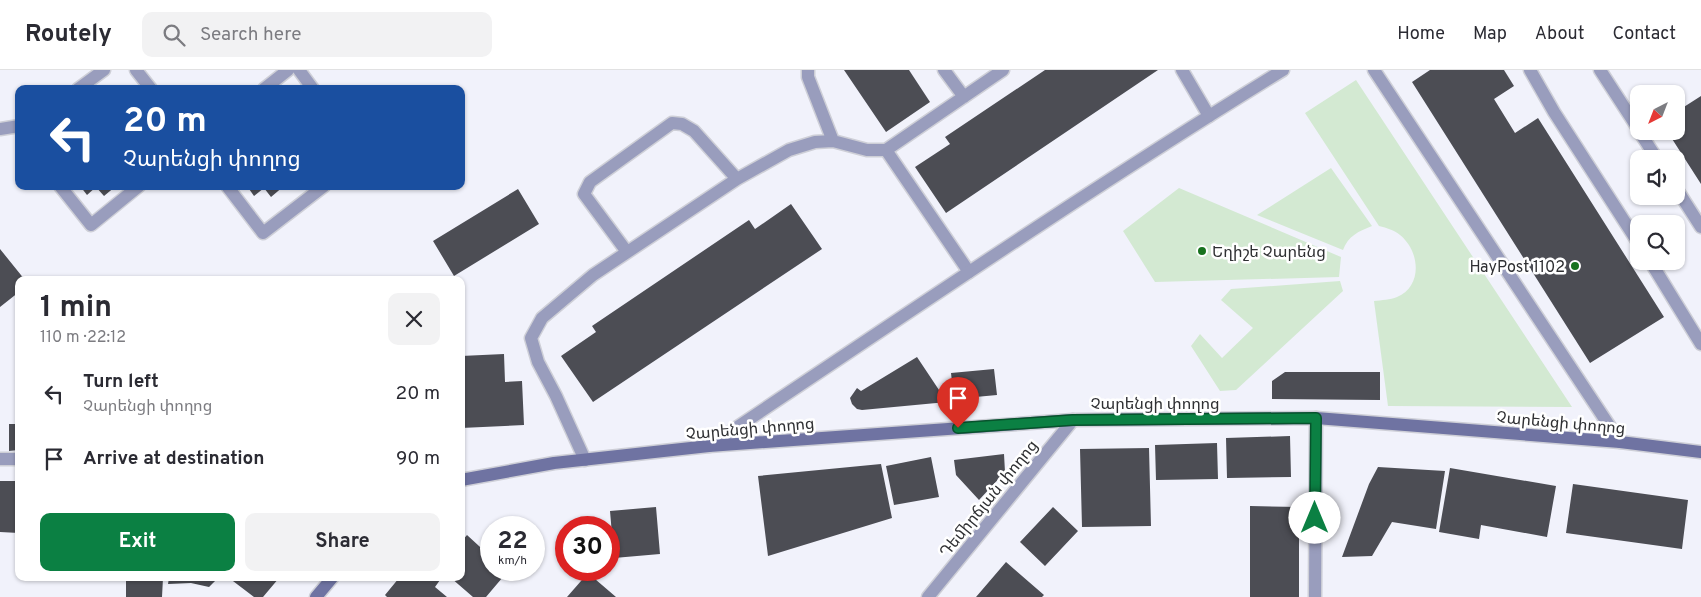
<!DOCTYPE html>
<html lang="en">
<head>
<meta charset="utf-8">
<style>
  body { margin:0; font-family:Overpass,"Noto Sans Armenian",sans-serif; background:#f2f2f3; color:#2b2b33; height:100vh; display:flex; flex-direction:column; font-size:19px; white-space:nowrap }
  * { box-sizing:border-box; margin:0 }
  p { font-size:16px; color:#7c7c81 }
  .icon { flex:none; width:28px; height:28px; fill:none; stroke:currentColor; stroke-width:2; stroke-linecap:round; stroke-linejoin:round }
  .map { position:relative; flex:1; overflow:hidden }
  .details { position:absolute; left:15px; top:206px; width:450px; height:305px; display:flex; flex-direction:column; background:#fff; border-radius:10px; box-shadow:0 1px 4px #0004 }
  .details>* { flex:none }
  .guide { position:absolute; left:15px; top:15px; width:450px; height:105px; border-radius:10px; box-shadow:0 1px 4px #0004; background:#1a4fa0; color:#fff; overflow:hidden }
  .needle { width:32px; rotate:222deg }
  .tools { position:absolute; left:1630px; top:15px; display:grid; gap:10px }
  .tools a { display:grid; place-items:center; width:55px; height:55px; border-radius:10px; background:#fff; box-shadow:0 1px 4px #0004; font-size:25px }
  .speed { position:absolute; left:480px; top:446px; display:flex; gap:10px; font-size:25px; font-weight:700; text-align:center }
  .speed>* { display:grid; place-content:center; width:65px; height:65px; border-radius:50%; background:#fff; box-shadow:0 1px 4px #0004; line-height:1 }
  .speed small { font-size:12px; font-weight:400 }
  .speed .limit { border:8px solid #d22; background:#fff; color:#111 }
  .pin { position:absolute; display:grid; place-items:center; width:42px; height:42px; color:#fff; margin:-51px -21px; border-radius:50% 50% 50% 0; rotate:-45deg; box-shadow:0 0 5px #0007 }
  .pin .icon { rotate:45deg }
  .me { position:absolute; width:55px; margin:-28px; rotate:0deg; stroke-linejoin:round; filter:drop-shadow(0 0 4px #0008) }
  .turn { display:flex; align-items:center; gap:18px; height:105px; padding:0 25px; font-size:22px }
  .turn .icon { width:65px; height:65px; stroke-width:2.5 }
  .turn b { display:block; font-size:35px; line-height:42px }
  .round { display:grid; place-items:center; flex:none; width:52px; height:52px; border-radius:10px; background:#f2f2f3 }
  .overview { display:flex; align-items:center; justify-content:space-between; height:85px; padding:0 25px }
  h1 { font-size:30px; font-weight:700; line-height:38px }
  .button { display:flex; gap:10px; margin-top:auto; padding:10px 25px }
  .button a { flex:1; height:58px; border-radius:10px; background:#0b8043; color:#fff; font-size:20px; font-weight:700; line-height:58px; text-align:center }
  .button a+a { background:#f2f2f3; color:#2b2b33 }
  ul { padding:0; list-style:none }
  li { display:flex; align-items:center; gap:15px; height:65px; padding:0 25px }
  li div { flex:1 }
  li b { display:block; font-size:19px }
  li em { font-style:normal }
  header { display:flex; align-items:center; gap:30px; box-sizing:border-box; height:70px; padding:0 25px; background:#fff; border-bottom:1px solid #e1e1e2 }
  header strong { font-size:24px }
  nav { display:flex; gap:28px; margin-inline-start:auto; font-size:18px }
  .search { width:350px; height:45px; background:#f2f2f3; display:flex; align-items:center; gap:12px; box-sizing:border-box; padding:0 18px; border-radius:10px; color:#7c7c81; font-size:19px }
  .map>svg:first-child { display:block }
</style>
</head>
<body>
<header>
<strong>Routely</strong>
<div class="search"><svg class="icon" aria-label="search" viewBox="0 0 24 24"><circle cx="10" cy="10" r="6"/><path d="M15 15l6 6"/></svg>Search here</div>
<nav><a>Home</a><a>Map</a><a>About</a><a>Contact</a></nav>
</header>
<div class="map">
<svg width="1701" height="527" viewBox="0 0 1701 527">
  <rect width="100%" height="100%" fill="#f1f2fb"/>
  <path fill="#d3e9d2" d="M1356,10L1572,337L1388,336L1374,231C1382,230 1390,230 1397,227C1423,216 1420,181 1400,165C1394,160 1387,158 1379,156L1305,43Z
    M1331,98L1372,156C1359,161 1348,166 1343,180L1257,145Z
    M1179,118L1341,187L1339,207L1155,212L1123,161Z
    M1340,211L1343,221L1236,320L1220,321L1191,276L1200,264L1222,288L1253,258L1221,230L1231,219Z"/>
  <path fill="#4c4d54" d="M844,0H909L930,32L886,62Z
    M1045,0H1158L946,143L915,97L950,74L945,67Z
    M1430,0H1504L1514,16L1494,29L1515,63L1538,48L1664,247L1590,293L1412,12Z
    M1701,26V114L1667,61H1676V42Z
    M80,116H116L104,126L96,117L87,125Z
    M247,116H284L271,127L264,118L254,126Z
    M518,119L539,154L454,206L433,171Z
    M791,134L822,179L593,332L561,286L596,262L592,256L749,150L755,159Z
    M0,179L25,210H19V222L0,237Z
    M504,284L505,312L522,311L524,355L461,358V286Z
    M917,287L947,332L862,340L857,339L852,334L850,328L857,318L861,321Z
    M994,299L997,325L954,329L951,303Z
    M1285,302H1380V330L1272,329V311Z
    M9,354H19V380L9,381Z
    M1290,366L1291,407L1227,408L1226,368Z
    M1217,373L1218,409L1156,410L1155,375Z
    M1149,378L1151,456L1082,457L1080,379Z
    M1004,384L1005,402L979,430L956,405L954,390Z
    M931,387L939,427L894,435L886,396Z
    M881,394L892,448L768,486L758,406Z
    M1378,397L1445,401L1436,459L1392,452L1372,486L1342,487L1369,414Z
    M1450,398L1556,416L1547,467L1481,455L1479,469L1439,462Z
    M0,411H19V463L0,462Z
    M1573,414L1688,430L1682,479L1566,463Z
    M1250,436L1299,437V527H1250Z
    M656,437L660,484L614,488L610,441Z
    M1053,437L1078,461L1045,496L1020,472Z
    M467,465L491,487V500H507L508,501L486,527H473L451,508H461V472Z
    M1006,492L1044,525L1042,527H976Z
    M588,503L616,527H567Z
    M126,508H163L162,527H126Z
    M169,508H218L209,517L191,513L168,514Z
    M229,508H279L263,527H254Z
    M399,508H437L440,510L435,517L447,527H387L385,525Z"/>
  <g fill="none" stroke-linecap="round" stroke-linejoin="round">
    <defs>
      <path id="service" d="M136,0L151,19
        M299,0L313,19
        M808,0V7L833,71
        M944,0L964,27
        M1182,0L1209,46
        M1530,0L1554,42L1639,174
        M1600,0L1639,60
        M264,19L288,0
        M1639,61L1657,89
        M60,116L91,155L139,116
        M227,116L263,163L324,116
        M1676,118L1701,157
        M627,182L584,124L590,112L672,53L682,54L694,61L737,109
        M1650,191L1701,274
        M969,202L886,80L1003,0
        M585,390L556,326L538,292L531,268L542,248L593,205L737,109L789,80L815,72L833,71L867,80H886"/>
      <path id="minor" d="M1374,0L1620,372
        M78,19L104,0
        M0,59L19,56
        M709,376C899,249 1088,120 1283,0
        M0,389H19
        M928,527L1073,350
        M1315,527L1316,348"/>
      <path id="secondary" d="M461,410L554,393L709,376L1073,350L1316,348L1620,372L1701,382
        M316,527L332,508"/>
    </defs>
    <use href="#service" stroke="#cecfd7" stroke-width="15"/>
    <use href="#minor" stroke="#cecfd7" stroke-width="15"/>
    <use href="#secondary" stroke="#cecfd7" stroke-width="15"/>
    <use href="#service" stroke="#999dbd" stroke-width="12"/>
    <use href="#minor" stroke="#999dbd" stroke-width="12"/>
    <use href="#secondary" stroke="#6f73a2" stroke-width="12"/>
  </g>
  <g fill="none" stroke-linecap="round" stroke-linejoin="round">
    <defs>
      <path id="route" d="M958,358L1073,350L1316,348L1315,448"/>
    </defs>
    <use href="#route" stroke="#07532c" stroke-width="12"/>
    <use href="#route" stroke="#0b8043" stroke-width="9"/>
  </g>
  <g fill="#17721e" stroke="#fff" stroke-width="2">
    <circle cx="1202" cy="181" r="5"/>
    <circle cx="1575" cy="196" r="5"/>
  </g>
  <g text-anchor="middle" stroke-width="5" stroke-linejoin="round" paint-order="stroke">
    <g font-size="16" fill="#2f3033" stroke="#fff" text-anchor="start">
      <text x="1212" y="187">Եղիշե Չարենց</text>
      <text x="1565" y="202" text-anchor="end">HayPost 1102</text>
    </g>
    <g font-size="16" fill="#2f3033" stroke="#fff">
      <text x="1155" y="339">Չարենցի փողոց</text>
      <text transform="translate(1561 352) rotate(5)" y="6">Չարենցի փողոց</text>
      <text transform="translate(750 358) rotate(-5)" y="6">Չարենցի փողոց</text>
      <text transform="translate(988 428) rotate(-51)" y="6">Դեմիրճյան փողոց</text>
    </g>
  </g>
</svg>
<div class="tools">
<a><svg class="needle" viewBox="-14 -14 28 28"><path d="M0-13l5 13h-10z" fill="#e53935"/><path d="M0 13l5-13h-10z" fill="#7c7c81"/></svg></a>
<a><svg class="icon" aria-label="sound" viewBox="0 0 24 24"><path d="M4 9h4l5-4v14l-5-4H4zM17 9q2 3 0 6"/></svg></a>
<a><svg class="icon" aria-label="search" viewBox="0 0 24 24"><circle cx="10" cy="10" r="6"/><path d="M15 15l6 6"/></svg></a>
</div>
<div class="speed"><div>22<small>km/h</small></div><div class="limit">30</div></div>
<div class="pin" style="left:958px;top:358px;background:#d93025"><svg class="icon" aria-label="arrive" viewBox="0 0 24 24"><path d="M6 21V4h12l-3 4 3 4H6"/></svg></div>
<svg class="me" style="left:1315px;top:448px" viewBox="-20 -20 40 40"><circle r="19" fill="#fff"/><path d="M0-13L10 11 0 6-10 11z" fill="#0b8043"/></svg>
<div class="guide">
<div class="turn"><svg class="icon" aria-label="left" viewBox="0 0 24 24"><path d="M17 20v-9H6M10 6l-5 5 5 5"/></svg><div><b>20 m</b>Չարենցի փողոց</div></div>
</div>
<section class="details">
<div class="overview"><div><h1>1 min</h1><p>110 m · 22:12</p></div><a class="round"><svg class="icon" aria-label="close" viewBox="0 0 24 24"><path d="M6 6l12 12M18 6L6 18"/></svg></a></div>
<ul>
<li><svg class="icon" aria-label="left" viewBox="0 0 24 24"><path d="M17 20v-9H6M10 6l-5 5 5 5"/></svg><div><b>Turn left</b><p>Չարենցի փողոց</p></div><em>20 m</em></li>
<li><svg class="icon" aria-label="arrive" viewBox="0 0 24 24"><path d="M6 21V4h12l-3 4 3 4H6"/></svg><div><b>Arrive at destination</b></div><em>90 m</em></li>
</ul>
<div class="button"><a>Exit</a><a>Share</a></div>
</section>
</div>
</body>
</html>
